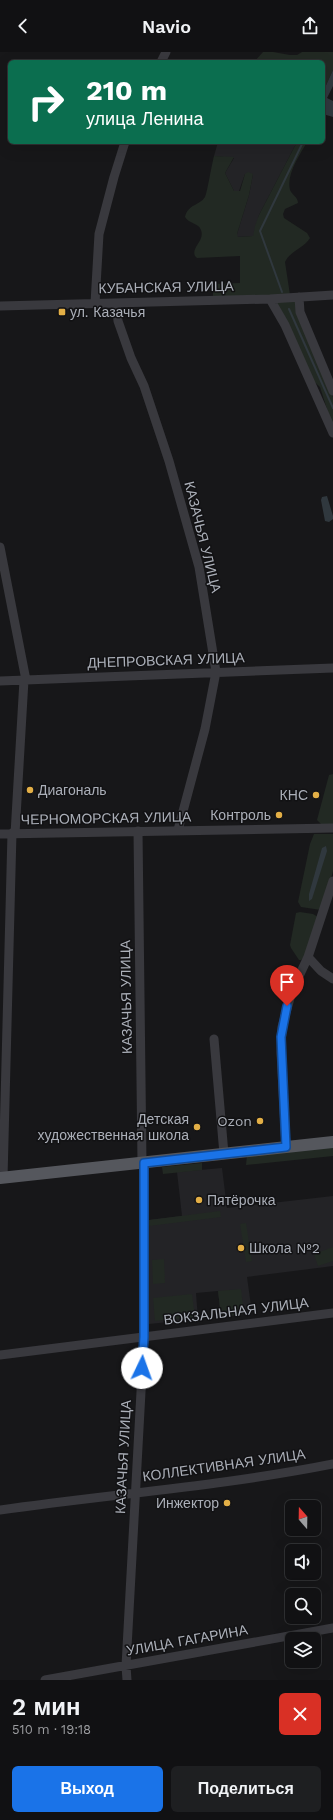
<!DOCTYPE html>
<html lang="ru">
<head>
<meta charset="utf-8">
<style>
  body { margin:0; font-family:"Work Sans",sans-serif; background:#1e1f21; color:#f1f3f6; height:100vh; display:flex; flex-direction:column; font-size:15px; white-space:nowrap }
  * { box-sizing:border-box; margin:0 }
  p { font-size:13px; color:#9c9da0 }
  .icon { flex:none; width:22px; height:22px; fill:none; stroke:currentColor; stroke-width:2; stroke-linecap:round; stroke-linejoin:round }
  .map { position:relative; height:1628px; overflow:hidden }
  .sheet { display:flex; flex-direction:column; background:#111113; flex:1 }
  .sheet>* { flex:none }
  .top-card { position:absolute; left:8px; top:8px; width:317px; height:84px; border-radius:6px; box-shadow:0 4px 16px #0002,0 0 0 1px #303133; background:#0b6e4f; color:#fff; overflow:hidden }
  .needle { width:26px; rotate:340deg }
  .fabs { position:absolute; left:285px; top:1448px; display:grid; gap:8px }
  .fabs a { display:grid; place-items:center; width:36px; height:36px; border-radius:6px; background:#111113; box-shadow:0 4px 16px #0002,0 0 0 1px #303133; font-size:20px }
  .pin { position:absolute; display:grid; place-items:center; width:34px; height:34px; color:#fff; margin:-41px -17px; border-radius:50% 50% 50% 0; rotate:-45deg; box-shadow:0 0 4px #0007 }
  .pin .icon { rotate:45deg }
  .me { position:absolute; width:44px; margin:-22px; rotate:3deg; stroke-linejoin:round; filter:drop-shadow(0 0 3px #0008) }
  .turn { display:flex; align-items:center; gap:14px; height:84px; padding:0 12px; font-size:18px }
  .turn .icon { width:52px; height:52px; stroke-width:2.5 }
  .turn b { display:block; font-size:28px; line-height:34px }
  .round { display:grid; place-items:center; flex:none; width:42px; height:42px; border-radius:6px; background:#1e1f21 }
  .head { display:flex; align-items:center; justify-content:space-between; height:68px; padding:0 12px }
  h1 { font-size:24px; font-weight:600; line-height:30px }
  .primary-button { display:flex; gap:8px; margin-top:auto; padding:8px 12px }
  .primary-button a { flex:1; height:46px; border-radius:6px; background:#1a73e8; color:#fff; font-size:16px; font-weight:600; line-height:46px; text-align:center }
  .primary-button a+a { background:#1e1f21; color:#f1f3f6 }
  header { display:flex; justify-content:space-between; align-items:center; height:52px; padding:0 12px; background:#111113; font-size:18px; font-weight:600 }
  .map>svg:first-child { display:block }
</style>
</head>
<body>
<header><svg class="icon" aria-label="back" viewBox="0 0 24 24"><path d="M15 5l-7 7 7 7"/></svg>Navio<svg class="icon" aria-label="share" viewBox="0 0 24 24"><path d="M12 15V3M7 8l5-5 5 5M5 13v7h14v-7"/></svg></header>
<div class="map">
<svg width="333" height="1628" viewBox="0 0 333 1628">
  <rect width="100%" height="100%" fill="#171719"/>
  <path fill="#232326" d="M218,90H297L259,163L254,184L237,185V182L249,143L253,122H245L239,139H234L225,121L234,106L214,104Z
    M222,1116L227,1156L333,1144V1214L247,1225L252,1261L221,1265L218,1239L196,1241L198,1267L149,1272V1168L182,1164L177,1120Z"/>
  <path fill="#222923" d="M263,0H273L290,3H297L302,0H333V18L323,40V10H254Z
    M297,90H307C300,103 286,122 290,138C292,143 298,145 298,151L285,157L283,162L284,166L307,181L310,186C304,196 290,199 285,210L290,243L213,246V232L240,231V204L197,206L195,204C191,195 205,189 201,178C199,171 189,172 185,165C188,152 199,154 205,145C207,142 212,111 214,104L234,105L225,121L234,139H240L245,122L248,120L253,122L249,143L237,182L238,185L253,184L255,174L259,163Z
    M275,249H296V258L333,345V376L320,335L311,327Z
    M333,722V772H321L317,768L329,723Z
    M314,782H333V819L323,857L321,858L301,855L298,850L310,792Z
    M300,860L313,862L318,865L304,906L301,908H299L291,896L290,893L296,861Z
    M333,1094V1104L246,1113L247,1103Z
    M202,1111V1118L163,1122L162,1115Z
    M220,1159L221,1165L149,1174V1168Z
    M246,1171L252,1209L246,1210L240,1172Z
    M333,1195V1209L318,1214L314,1202Z
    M164,1207L165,1231L153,1232L152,1208Z
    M241,1237L244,1262L221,1265L218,1239Z
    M192,1242L195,1265L155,1269L153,1246Z"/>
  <path fill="#30383e" d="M333,18V34L327,46L333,49V65L323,62V40Z
    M327,444L333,464V467L329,470L325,469L321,448L322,445Z
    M326,794L327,799L312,847L309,849V842L322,796Z"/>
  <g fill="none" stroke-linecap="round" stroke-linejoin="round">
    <path stroke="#30383e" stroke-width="2" d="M282,240L260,179L303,90
      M289,257L333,356"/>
    <path stroke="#39393e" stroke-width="9" d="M161,10L166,0
      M299,245L300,260L333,339
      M270,247L285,273L333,381
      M95,251L99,182L114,125L125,90
      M116,251L118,269L131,306L144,334L169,409L199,515L216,620L205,677L178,778
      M0,254L270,247L333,243
      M0,495L26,628
      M0,629L333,616
      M138,779L142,1111
      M0,782L333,776
      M15,782L24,628
      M308,905L321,919L333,927
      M214,987L224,1102
      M286,1095L281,1001L282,975L292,939L308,905L333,829
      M3,1126L12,781
      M0,1303L333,1261
      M0,1458C111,1442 223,1434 333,1412
      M45,1628L333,1576
      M127,1628L126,1614L144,1285V1111"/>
    <path stroke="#55575d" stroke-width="12" d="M0,1126L333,1090"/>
  </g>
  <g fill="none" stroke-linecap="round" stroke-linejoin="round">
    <defs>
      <path id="route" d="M142,1316L144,1285V1111L286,1095L281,985L287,954"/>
    </defs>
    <use href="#route" stroke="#114b97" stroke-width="10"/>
    <use href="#route" stroke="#1a73e8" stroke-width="7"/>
  </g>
  <g fill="#e3af46" stroke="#121214" stroke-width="1.5">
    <rect x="58" y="256" width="8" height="8" rx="2"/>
    <circle cx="30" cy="738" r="4"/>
    <circle cx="316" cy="743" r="4"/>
    <circle cx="279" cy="763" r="4"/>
    <circle cx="260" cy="1069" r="4"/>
    <circle cx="197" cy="1075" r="4"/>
    <circle cx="199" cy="1148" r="4"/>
    <circle cx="241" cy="1196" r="4"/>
    <circle cx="227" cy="1451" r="4"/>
  </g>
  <g text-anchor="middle" stroke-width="3" stroke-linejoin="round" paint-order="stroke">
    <g font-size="14" fill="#abafb8" stroke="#121214">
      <text transform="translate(166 235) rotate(-1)" y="5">КУБАНСКАЯ УЛИЦА</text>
      <text transform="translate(203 485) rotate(76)" y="5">КАЗАЧЬЯ УЛИЦА</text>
      <text transform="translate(166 608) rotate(-2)" y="5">ДНЕПРОВСКАЯ УЛИЦА</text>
      <text transform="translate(106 766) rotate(-1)" y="5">ЧЕРНОМОРСКАЯ УЛИЦА</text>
      <text transform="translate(126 945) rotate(-91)" y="5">КАЗАЧЬЯ УЛИЦА</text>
      <text transform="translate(236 1259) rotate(-7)" y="5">ВОКЗАЛЬНАЯ УЛИЦА</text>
      <text transform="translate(123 1405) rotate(-87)" y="5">КАЗАЧЬЯ УЛИЦА</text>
      <text transform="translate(224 1413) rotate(-8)" y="5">КОЛЛЕКТИВНАЯ УЛИЦА</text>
      <text transform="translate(187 1588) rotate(-10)" y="5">УЛИЦА ГАГАРИНА</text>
    </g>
    <g font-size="14" fill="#abafb8" stroke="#121214" text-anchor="end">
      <text x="70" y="265" text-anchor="start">ул. Казачья</text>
      <text x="38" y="743" text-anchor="start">Диагональ</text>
      <text x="308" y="748">КНС</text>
      <text x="271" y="768">Контроль</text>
      <text x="189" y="1072">Детская<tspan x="189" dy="16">художественная школа</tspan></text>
      <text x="252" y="1074">Ozon</text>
      <text x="207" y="1153" text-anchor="start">Пятёрочка</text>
      <text x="249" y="1201" text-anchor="start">Школа №2</text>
      <text x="219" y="1456">Инжектор</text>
    </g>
  </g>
</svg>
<div class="fabs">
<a><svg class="needle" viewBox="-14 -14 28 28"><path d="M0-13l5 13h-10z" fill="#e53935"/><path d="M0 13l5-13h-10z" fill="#9c9da0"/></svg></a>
<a><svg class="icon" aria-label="sound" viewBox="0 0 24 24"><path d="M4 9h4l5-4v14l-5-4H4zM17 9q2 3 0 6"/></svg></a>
<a><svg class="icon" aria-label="search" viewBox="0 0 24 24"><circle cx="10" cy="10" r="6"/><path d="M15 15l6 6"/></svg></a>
<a><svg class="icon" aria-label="layers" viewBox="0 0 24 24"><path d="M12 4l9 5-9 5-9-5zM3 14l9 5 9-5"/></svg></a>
</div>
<div class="pin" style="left:287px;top:954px;background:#d93025"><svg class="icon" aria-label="arrive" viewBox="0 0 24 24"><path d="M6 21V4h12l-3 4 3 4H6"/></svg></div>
<svg class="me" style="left:142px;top:1316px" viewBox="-20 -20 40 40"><circle r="19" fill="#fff"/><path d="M0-13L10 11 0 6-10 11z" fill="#1a73e8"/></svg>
<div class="top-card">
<div class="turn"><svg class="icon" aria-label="right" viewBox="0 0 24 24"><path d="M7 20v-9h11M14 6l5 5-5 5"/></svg><div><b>210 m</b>улица Ленина</div></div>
</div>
</div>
<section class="sheet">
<div class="head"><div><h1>2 мин</h1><p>510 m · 19:18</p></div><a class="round" style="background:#d93025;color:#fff"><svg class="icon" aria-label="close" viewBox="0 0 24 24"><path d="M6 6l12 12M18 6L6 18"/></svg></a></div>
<div class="primary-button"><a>Выход</a><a>Поделиться</a></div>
</section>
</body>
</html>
